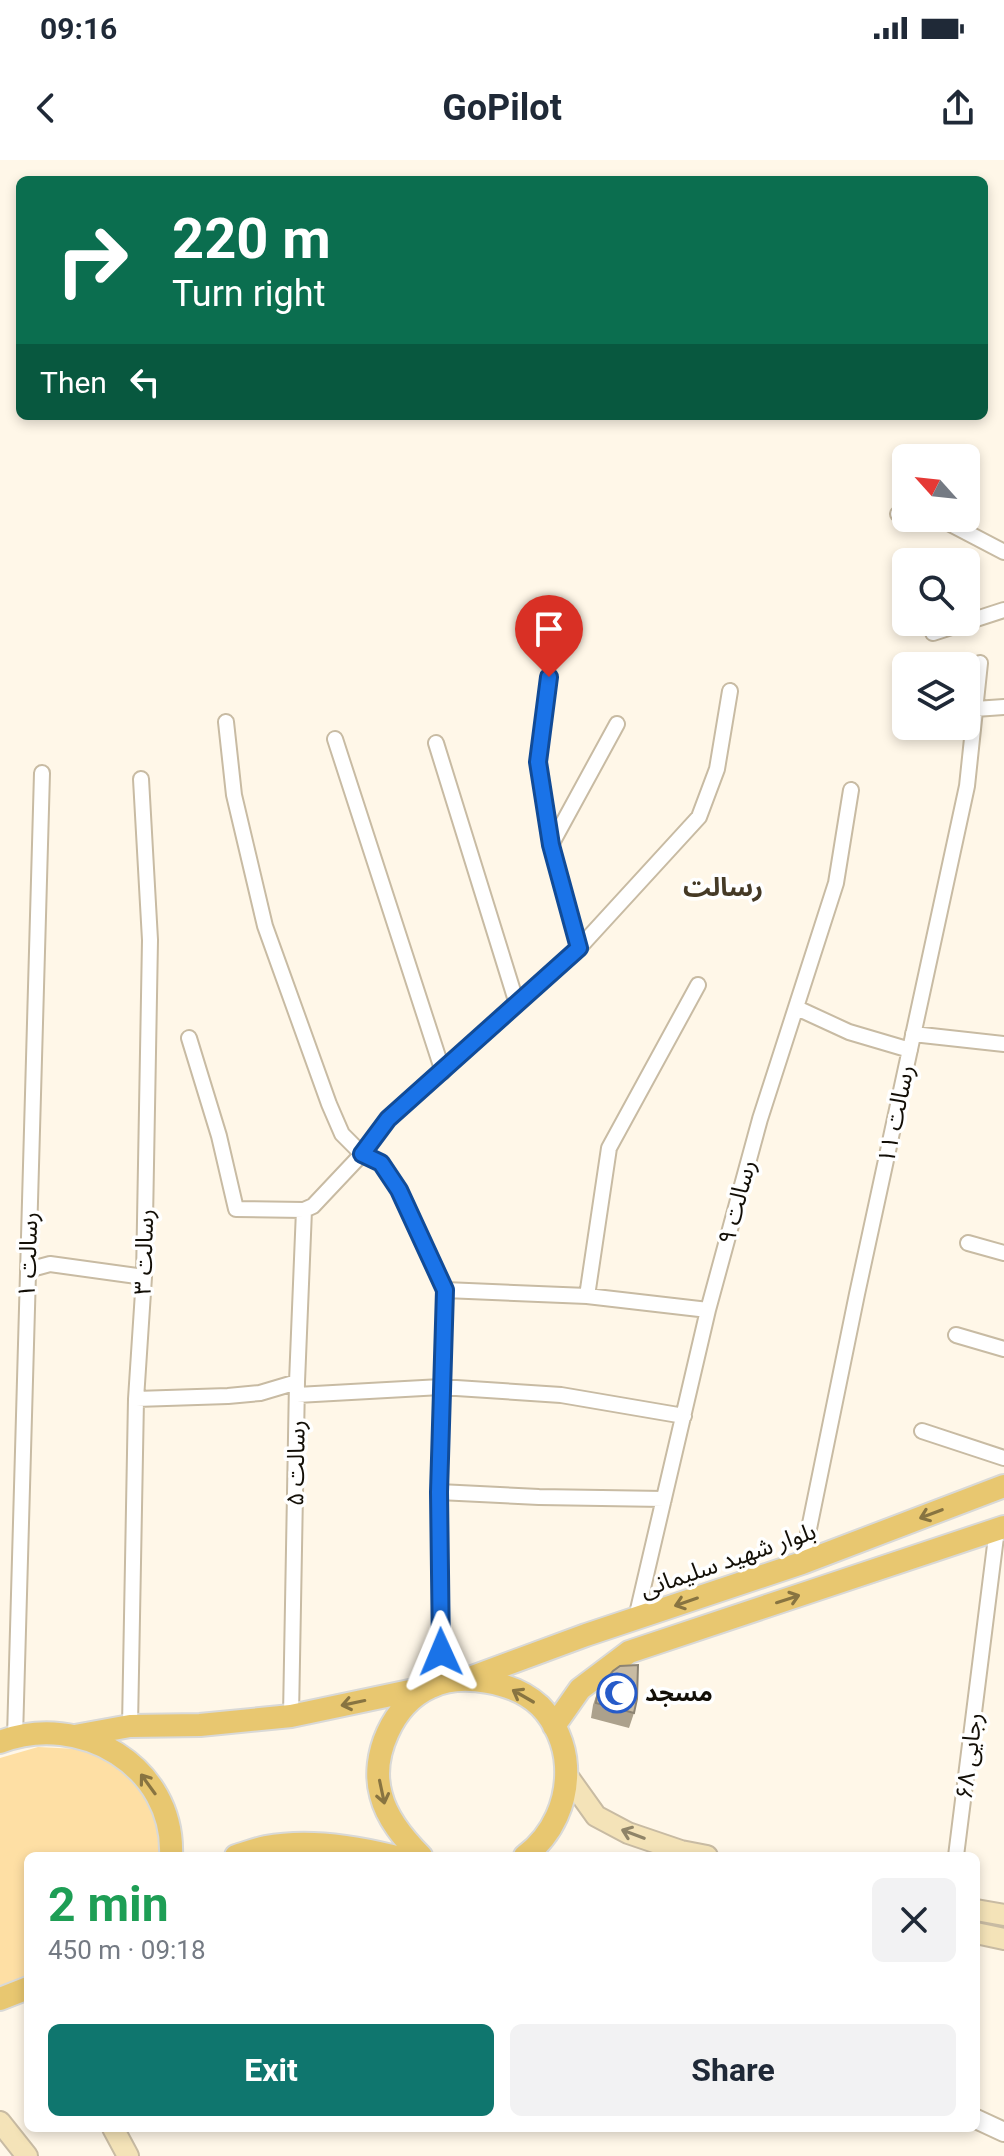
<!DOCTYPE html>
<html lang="en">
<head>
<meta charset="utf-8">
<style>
  body { margin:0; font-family:Roboto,"Noto Sans Arabic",sans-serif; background:#f2f2f3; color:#1f2937; height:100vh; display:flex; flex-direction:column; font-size:30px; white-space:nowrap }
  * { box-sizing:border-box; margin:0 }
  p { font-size:26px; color:#747a83 }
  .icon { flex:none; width:44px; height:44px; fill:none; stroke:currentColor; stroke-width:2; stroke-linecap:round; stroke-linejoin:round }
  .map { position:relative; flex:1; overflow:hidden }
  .details { position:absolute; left:24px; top:1692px; width:956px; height:280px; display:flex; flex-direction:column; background:#fff; border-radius:12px; box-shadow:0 4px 12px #0003 }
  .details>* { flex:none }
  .hud { position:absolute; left:16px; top:16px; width:972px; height:244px; border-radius:12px; box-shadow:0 4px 12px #0003; background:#0b6e4f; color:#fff; overflow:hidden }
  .needle { width:52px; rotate:297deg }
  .controls { position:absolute; left:892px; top:284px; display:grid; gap:16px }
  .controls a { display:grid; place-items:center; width:88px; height:88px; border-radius:12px; background:#fff; box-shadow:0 4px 12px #0003; font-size:40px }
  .pin { position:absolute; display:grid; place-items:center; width:68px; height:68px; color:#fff; margin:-82px -34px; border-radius:50% 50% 50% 0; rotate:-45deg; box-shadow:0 0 8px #0007 }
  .pin .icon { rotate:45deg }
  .me { position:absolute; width:88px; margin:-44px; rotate:359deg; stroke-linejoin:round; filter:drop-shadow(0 0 6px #0008) }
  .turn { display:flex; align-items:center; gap:28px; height:168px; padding:0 24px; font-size:36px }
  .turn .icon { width:104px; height:104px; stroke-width:2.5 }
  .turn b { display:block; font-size:56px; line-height:68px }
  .then { display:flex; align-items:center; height:76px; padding:0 24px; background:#0003; gap:16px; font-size:30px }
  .round { display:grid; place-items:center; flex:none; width:84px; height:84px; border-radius:12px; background:#f2f2f3 }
  .headline { display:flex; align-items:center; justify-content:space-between; height:136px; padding:0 24px }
  h1 { font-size:48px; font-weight:700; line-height:60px; color:#1e9e55 }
  .button { display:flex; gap:16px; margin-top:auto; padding:16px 24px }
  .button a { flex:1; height:92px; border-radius:12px; background:#0f766e; color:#fff; font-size:32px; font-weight:700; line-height:92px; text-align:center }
  .button a+a { background:#f2f2f3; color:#1f2937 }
  .status { display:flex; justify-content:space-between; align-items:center; height:56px; padding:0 40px; background:#fff; direction:ltr }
  .status svg { height:22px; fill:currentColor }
  header { display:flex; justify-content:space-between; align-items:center; height:104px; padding:0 24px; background:#fff; font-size:36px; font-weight:700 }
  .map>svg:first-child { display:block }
</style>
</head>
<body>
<div class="status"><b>09:16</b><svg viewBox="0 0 49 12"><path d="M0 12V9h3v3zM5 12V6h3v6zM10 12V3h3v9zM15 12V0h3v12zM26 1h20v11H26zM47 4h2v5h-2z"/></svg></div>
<header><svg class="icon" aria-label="back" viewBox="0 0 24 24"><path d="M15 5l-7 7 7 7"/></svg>GoPilot<svg class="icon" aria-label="share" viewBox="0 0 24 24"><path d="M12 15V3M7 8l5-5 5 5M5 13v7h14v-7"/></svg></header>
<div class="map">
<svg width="1004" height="1996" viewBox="0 0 1004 1996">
  <rect width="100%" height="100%" fill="#fff7e8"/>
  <path fill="#fedfa4" d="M38,1587L78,1589L117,1603L150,1633L164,1696H28V1820L0,1829V1598Z"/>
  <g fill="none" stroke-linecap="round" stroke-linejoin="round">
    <defs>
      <path id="minor" d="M898,354L906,355
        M939,358L1004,392
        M933,473L1004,450
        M549,517L538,602L551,685L579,788
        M975,549L1004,547
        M226,562L234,635L265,766L329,944L342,974L362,994L381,1003L399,1030L445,1130L439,1332L441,1524
        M335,579L443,912
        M436,583L517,844
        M551,685L617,564
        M797,848L849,872L910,890
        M913,874L1004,884
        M189,878L219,976L236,1049L304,1050L313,1046L362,994L388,959L579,788L699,657L717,609L730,531
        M968,1083L1004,1093
        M28,1110L50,1104L144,1117
        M445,1130L587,1136L708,1150
        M587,1136L609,988L698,825
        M956,1175L1004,1189
        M297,1235L441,1227L561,1235L684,1256
        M136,1239L228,1236L260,1233L297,1222
        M922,1271L1004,1298
        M439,1332L539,1337L664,1339
        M802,1403L857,1134L967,626L980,503
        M636,1458L708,1150L760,959L836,723L851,630
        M291,1556L297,1222L304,1050
        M130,1566L136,1239L144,1117L150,780L141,619
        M15,1577L42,613
        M956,1696L997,1369"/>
      <path id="tertiary" d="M976,1959L1004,1972"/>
      <path id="secondary" d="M566,1614L596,1656L628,1673L681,1691L707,1696
        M976,1750L1004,1755
        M976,1773L1004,1779
        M0,1962L27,1996
        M113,1968L128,1996"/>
      <path id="primary" d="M467,1519L586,1475L802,1403L1004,1326
        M554,1566L580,1529L629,1492L1004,1367
        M75,1576L130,1566L200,1565L291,1556L424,1528
        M0,1582C80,1551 175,1606 171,1696
        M236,1696C246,1693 256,1689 266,1687C308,1679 352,1686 392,1696
        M421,1696C404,1679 387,1659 381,1635C370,1596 393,1544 431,1527C462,1512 515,1522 540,1546C555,1561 565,1585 566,1606C568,1641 553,1675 525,1696
        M0,1839L28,1828"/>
    </defs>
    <use href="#minor" stroke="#c8bba3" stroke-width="18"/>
    <use href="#tertiary" stroke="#c8bba3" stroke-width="22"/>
    <use href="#secondary" stroke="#c8bba3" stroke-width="24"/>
    <use href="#primary" stroke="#d9d9d7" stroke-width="26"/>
    <use href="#minor" stroke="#fff" stroke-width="14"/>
    <use href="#tertiary" stroke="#fff" stroke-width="18"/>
    <use href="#secondary" stroke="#f4e3b8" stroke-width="20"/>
    <use href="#primary" stroke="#e8c770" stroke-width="22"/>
  </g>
  <path fill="#aca18c" d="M598,1530L634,1553L629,1568L591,1558L593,1545Z"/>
  <path fill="#c8bba3" stroke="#8c8372" stroke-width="2" d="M638,1505L637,1539L634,1553L596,1543L598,1530L613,1511L620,1506Z"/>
  <defs><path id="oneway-shaft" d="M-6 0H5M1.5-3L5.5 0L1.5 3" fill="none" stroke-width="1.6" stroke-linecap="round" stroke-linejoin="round" transform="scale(2)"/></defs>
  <g stroke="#887441">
    <use href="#oneway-shaft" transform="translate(931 1354) rotate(159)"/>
    <use href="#oneway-shaft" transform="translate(788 1439) rotate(-18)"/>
    <use href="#oneway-shaft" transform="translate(686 1442) rotate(161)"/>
    <use href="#oneway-shaft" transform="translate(523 1536) rotate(-150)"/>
    <use href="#oneway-shaft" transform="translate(353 1543) rotate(168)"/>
    <use href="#oneway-shaft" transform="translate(148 1624) rotate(-126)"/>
    <use href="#oneway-shaft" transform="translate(382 1632) rotate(78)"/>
  </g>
  <use stroke="#8f8468" href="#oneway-shaft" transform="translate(633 1674) rotate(-159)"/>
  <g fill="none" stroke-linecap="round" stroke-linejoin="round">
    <defs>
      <path id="route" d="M441,1492L439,1332L445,1130L399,1030L381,1003L362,994L388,959L579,788L551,685L538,602L549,517"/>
    </defs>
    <use href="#route" stroke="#114b97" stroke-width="20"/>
    <use href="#route" stroke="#1a73e8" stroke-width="14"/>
  </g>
  <defs>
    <symbol id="mosque-ring" viewBox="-11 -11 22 22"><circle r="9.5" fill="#fff" stroke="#265bc9" stroke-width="1.5"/><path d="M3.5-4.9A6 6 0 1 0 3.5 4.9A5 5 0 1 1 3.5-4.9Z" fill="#265bc9"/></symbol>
  </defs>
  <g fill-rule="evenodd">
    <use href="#mosque-ring" x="595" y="1511" width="44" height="44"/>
  </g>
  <g text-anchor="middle" stroke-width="7" stroke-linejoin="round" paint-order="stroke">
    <g font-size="24" fill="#130f07" stroke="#fff">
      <text transform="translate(896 954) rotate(-78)" y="8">رسالت ۱۱</text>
      <text transform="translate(737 1042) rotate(-75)" y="8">رسالت ۹</text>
      <text transform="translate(144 1092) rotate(-88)" y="8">رسالت ۳</text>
      <text transform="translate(28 1095) rotate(-88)" y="8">رسالت ۱</text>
      <text transform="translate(296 1303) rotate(-89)" y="8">رسالت ۵</text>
      <text transform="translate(728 1400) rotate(-19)" y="8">بلوار شهید سلیمانی</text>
      <text transform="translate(969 1596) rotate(-83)" y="8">رجایی ۶۸</text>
    </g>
    <g font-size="24" font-weight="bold" fill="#130f07" stroke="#fff" text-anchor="start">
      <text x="645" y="1541">مسجد</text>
    </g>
    <g font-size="26" font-weight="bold" fill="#453a26" stroke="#fff">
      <text x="723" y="736">رسالت</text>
    </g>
  </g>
</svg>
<div class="controls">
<a><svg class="needle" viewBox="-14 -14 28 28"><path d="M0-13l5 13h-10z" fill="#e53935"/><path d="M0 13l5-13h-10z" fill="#747a83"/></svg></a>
<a><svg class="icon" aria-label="search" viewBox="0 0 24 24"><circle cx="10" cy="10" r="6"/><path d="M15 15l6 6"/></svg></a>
<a><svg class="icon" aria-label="layers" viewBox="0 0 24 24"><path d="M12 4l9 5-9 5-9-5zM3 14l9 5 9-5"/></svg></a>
</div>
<div class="pin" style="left:549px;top:517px;background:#d93025"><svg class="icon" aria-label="arrive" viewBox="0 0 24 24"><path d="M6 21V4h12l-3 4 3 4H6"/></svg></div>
<svg class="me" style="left:441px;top:1492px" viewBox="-20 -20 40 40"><path d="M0-17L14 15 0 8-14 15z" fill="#1a73e8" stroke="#fff" stroke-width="4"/></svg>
<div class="hud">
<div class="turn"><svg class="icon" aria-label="right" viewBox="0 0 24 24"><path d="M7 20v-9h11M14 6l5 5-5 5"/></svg><div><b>220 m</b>Turn right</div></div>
<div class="then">Then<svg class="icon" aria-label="left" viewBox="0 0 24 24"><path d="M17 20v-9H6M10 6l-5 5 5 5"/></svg></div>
</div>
<section class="details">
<div class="headline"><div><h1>2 min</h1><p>450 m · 09:18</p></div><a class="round"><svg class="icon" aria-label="close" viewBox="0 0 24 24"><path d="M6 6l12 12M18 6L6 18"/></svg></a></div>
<div class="button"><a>Exit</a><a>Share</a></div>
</section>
</div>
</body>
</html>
